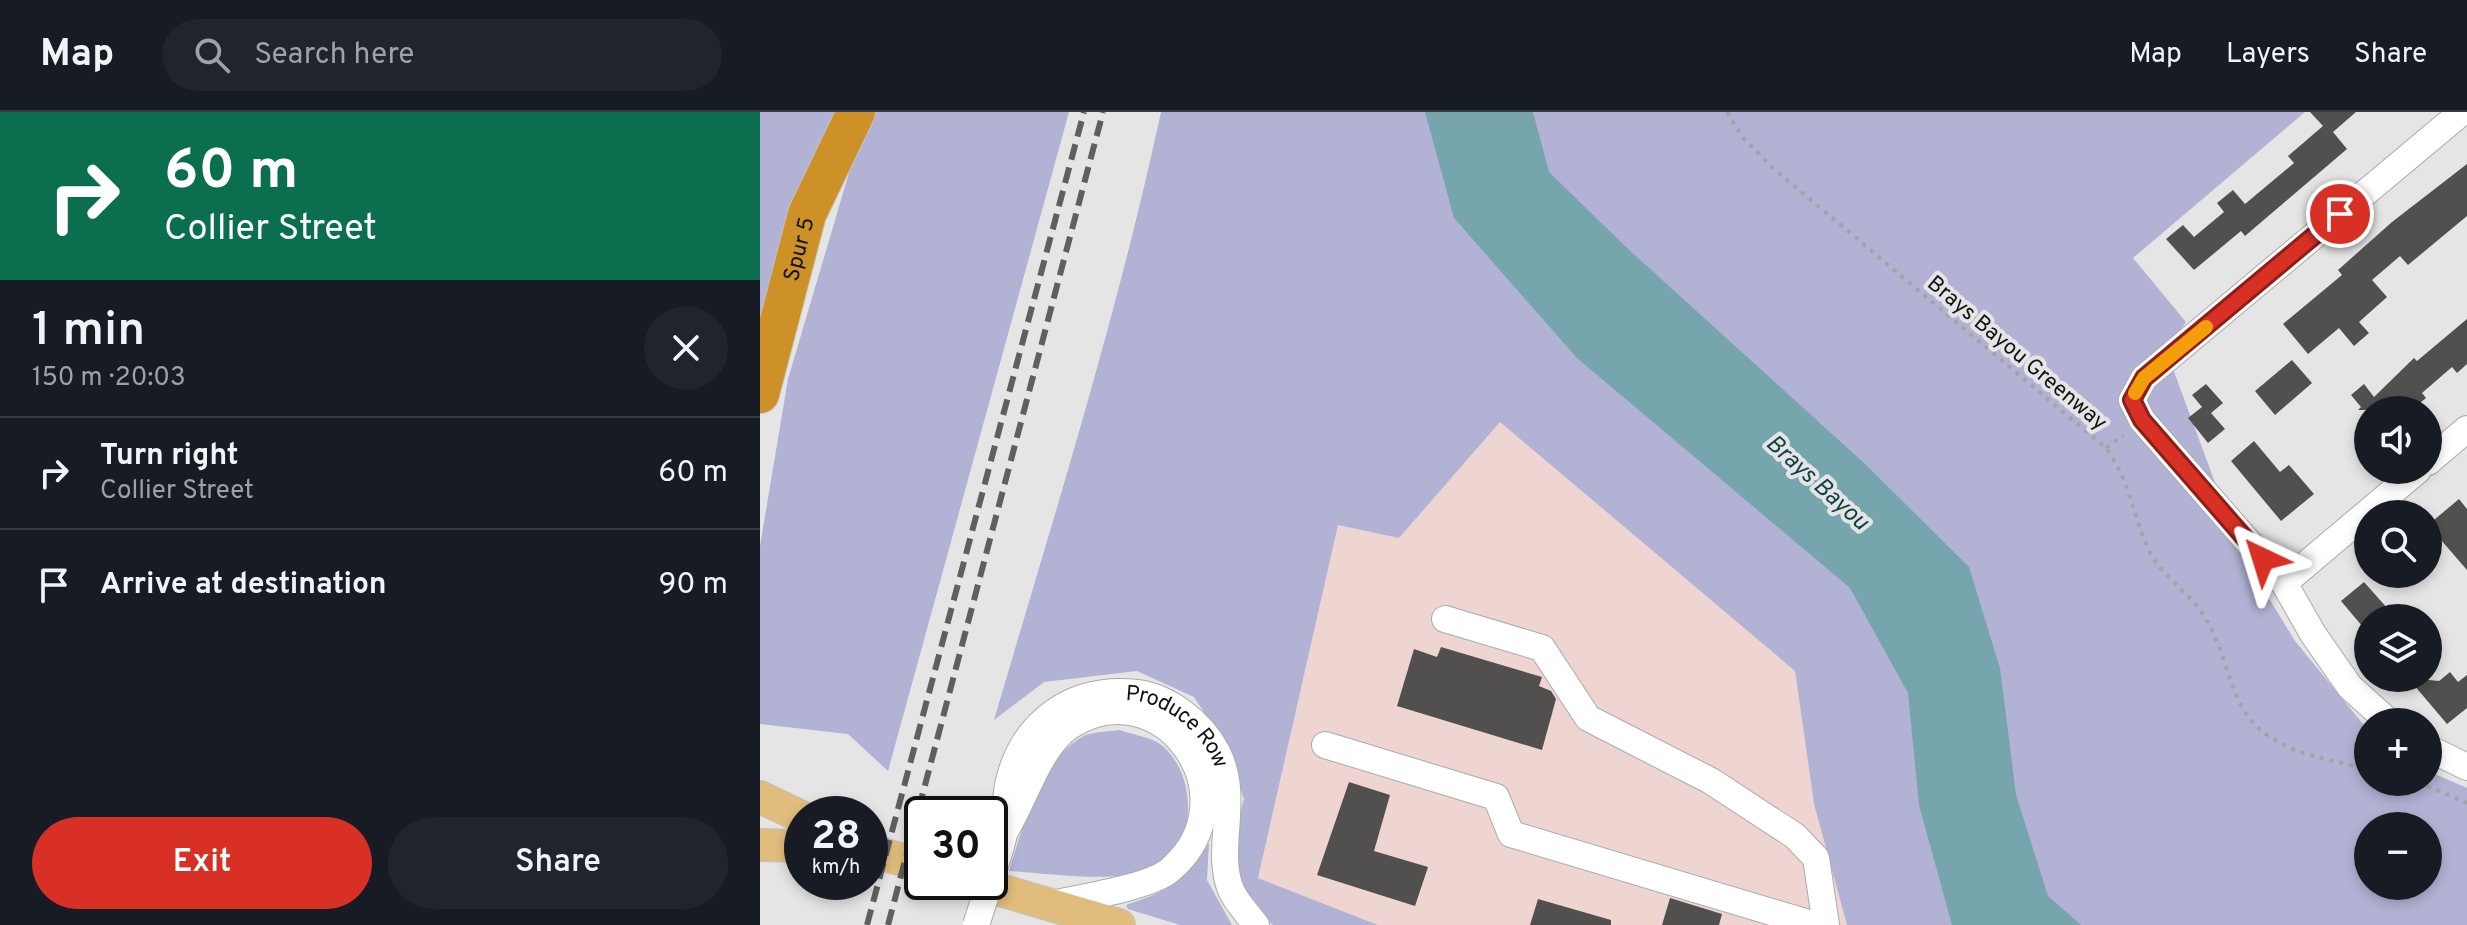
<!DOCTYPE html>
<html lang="en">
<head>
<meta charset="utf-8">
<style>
  body { margin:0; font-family:Overpass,sans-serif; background:#20242c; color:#f1f3f6; height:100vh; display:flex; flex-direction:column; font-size:30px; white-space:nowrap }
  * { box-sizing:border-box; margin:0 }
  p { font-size:26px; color:#9ea1a6 }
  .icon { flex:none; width:44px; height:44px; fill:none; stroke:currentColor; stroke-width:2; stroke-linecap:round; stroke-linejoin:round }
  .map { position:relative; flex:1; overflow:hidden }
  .panel { display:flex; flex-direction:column; background:#171b24; width:760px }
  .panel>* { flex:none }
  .hud { background:#0b6e4f; color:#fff; overflow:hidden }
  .controls { position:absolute; left:1594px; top:284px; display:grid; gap:16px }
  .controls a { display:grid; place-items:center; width:88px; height:88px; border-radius:50%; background:#171b24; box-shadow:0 4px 12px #0003; font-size:40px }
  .speed { position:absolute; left:24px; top:684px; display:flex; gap:16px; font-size:40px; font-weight:700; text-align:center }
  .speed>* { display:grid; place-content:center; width:104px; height:104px; border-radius:50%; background:#171b24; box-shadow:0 4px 12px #0003; line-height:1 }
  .speed small { font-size:20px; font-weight:400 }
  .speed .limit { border:4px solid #111; border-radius:12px; background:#fff; color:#111 }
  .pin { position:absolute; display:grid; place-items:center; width:68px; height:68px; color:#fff; margin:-34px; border:4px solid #fff; border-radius:50%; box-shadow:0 2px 8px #0007 }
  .me { position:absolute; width:88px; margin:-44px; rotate:319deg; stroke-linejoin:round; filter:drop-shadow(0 0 6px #0008) }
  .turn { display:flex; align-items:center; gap:28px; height:168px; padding:0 32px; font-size:36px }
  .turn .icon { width:104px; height:104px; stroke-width:2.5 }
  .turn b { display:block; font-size:56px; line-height:68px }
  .round { display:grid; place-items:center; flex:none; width:84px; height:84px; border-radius:42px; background:#20242c }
  .headline { display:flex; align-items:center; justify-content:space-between; height:136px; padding:0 32px }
  h1 { font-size:48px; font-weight:600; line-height:60px }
  .action { display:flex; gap:16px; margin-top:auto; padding:16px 32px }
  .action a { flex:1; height:92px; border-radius:48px; background:#d93025; color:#fff; font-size:32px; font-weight:600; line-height:92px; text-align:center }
  .action a+a { background:#20242c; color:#f1f3f6 }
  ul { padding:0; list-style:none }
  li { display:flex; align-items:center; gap:24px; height:112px; padding:0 32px; border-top:2px solid #363941 }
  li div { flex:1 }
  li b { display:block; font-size:30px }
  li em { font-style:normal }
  header { display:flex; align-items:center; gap:48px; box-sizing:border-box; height:112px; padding:0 40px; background:#171b24; border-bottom:2px solid #363941 }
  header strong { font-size:38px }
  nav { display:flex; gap:44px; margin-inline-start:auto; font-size:28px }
  .search { width:560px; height:72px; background:#20242c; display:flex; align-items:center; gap:20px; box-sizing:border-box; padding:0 28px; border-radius:44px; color:#9ea1a6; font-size:30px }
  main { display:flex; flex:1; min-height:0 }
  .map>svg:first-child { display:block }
</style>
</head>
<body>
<header>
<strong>Map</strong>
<div class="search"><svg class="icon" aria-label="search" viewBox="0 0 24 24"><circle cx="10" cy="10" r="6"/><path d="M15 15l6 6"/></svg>Search here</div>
<nav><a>Map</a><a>Layers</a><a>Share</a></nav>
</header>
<main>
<section class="panel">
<div class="hud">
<div class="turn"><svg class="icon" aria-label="right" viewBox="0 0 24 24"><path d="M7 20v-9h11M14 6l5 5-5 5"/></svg><div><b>60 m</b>Collier Street</div></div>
</div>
<div class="headline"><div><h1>1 min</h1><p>150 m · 20:03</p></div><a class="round"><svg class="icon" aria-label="close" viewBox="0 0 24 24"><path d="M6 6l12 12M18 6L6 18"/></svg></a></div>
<ul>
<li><svg class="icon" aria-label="right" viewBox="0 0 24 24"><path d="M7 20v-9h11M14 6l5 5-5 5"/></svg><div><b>Turn right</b><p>Collier Street</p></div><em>60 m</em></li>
<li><svg class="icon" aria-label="arrive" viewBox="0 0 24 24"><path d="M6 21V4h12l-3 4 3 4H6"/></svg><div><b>Arrive at destination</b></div><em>90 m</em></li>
</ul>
<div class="action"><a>Exit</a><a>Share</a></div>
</section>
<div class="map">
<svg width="1707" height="813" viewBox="0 0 1707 813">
  <rect width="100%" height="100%" fill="#e5e5e6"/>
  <path fill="#efd5d2" d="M740,310L1035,559L1054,692L1087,813H618L498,766L578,412L639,426Z"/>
  <path fill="#b2b2d4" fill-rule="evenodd" d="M0,0H75L0,222Z
    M107,0H309L128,659L88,622L0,612V434L28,267Z
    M401,0H1545L1373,146L1426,210L1406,238L1481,441L1535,529L1608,618V670H1668V659L1707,676V813H1087L1054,692L1035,559L740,310L639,426L578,413L498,766L618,813H513L485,791L470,738L484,687L464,631L434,585L377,559L284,570L234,608C293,407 357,205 401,0ZM1608,714H1668V774H1608Z
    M359,618C371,622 390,625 400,632C436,658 440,734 397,755C360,773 290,761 249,759C263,714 279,650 322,625C332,619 348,620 359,618Z
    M449,731L447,768L472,813H420L368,797L366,793C413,777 421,771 449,731Z"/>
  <path fill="#76a5ad" d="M665,0H773L789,60L867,136L1104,351L1209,455L1240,556L1256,683L1288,784L1321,813H1192L1159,693L1148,581L1090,476L817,246L694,106Z"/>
  <path fill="#51504f" d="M1550,0H1596L1573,20L1587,37L1485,124L1481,119L1434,158L1406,127L1423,113L1434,125L1464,100L1457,91L1473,78L1485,92L1534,51L1528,44L1563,14Z
    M1707,52V104L1648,153L1640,144L1612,168L1627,185L1599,210L1609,221L1594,234L1579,216L1548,242L1523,212L1582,163L1578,158L1632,110Z
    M1707,207V252L1697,261L1692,255L1662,281L1666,286L1651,298H1598L1601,295L1591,283L1604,272L1614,285L1654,246L1657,249Z
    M1532,248L1552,271L1515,303L1495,279Z
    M1446,272L1463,291L1451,301L1465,317L1448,331L1428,306L1442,295L1432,283Z
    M1494,329L1520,360L1529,353L1554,382L1521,409L1471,349Z
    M1699,387L1707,397V458L1668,413Z
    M1604,470L1636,506H1608V521L1581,489Z
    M681,535L782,565L779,574L791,579L796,587L782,638L637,594L654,537L677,545Z
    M1690,560L1698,570L1707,563V596L1687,612L1648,566L1679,569Z
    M589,670L630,683L614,739L668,755L655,794L557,763Z
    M910,786L962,802L959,813H902Z
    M778,787L851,808V813H770Z"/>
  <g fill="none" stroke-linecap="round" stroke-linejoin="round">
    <defs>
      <g id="minor">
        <path d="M1668,350L1707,317"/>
        <path d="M1524,471L1658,358"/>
        <path d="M685,507L782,536L828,606L951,669L1035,724L1056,746L1066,813"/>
        <path d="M1629,610L1590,575L1553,522L1524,471L1382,308L1372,288L1384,266L1702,0"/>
        <path d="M565,633L736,685L751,722L1055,813"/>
        <path d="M1668,636L1707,655"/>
        <path d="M247,716C266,684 280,634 310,614C402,555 495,685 410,758C389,776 317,786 287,793"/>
        <path id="s1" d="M230,768C235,753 241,737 244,722C246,706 245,689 248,673C262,609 313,574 377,581C409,585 442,611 457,640C481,686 454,737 471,778C476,790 488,802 496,813"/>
      </g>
      <path id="major" d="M0,685L42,705
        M0,733L42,734
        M110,738L162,754
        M213,770L359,813"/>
      <g id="highway">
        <path id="s2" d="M0,282L47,102L96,0"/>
      </g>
    </defs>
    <use href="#minor" stroke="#aaaaab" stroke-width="28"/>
    <use href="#major" stroke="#c2c2c2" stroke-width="34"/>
    <use href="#highway" stroke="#c2c2c2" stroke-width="40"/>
    <path stroke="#a4a4a4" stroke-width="4" stroke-dasharray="4 6" stroke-linecap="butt" d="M967,0L982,25L1014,57L1346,336C1370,369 1372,400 1388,437C1401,465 1431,481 1446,507C1462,534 1467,566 1481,593C1505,640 1563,646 1608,657
      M1346,336L1363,323
      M1658,670L1707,691"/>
    <use href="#minor" stroke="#fff" stroke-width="26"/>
    <use href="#major" stroke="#e1bd7d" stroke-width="32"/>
    <use href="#highway" stroke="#cd9127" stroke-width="38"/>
    <path stroke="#5f5f5f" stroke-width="6" stroke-dasharray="16 8" stroke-linecap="butt" d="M107,813L324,0
      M128,813L343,0"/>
    <defs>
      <path id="minor-bridge" d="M216,813L230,770"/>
    </defs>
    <use href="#minor-bridge" stroke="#aaaaab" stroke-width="28" stroke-linecap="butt"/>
    <use href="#minor-bridge" stroke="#fff" stroke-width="26"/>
  </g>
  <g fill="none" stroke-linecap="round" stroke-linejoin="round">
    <defs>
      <path id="route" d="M1503,447L1382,308L1372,288L1384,266L1580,102"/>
    </defs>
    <use href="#route" stroke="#8d1f18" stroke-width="20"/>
    <use href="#route" stroke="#d93025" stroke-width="14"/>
    <path stroke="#f59e0b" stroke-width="14" d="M1375,281L1384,266L1446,215"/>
  </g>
  <g text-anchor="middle" stroke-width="8" stroke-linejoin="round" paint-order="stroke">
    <g font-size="22" fill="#131313" stroke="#e5e5e6">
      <text dy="8" stroke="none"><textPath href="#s2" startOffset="150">Spur 5</textPath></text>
      <text transform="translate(1258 240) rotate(40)" y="8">Brays Bayou Greenway</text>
      <text dy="8" stroke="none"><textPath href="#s1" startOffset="326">Produce Row</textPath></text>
    </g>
    <g font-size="24" font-style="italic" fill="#123f45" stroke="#e5e5e6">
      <text transform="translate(1058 370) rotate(42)" y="8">Brays Bayou</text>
    </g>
  </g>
</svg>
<div class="controls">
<a><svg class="icon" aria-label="sound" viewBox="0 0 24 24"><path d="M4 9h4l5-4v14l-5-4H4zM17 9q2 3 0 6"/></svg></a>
<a><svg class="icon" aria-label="search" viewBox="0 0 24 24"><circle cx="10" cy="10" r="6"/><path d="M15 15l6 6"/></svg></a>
<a><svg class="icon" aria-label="layers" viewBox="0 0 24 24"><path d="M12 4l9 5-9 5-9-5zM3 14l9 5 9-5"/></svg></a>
<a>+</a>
<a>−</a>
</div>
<div class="speed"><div>28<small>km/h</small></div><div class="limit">30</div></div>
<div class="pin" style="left:1580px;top:102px;background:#d93025"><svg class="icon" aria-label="arrive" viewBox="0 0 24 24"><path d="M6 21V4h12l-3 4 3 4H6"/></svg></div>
<svg class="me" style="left:1503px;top:447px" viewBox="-20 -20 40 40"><path d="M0-17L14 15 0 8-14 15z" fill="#d93025" stroke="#fff" stroke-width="4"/></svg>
</div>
</main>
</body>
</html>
